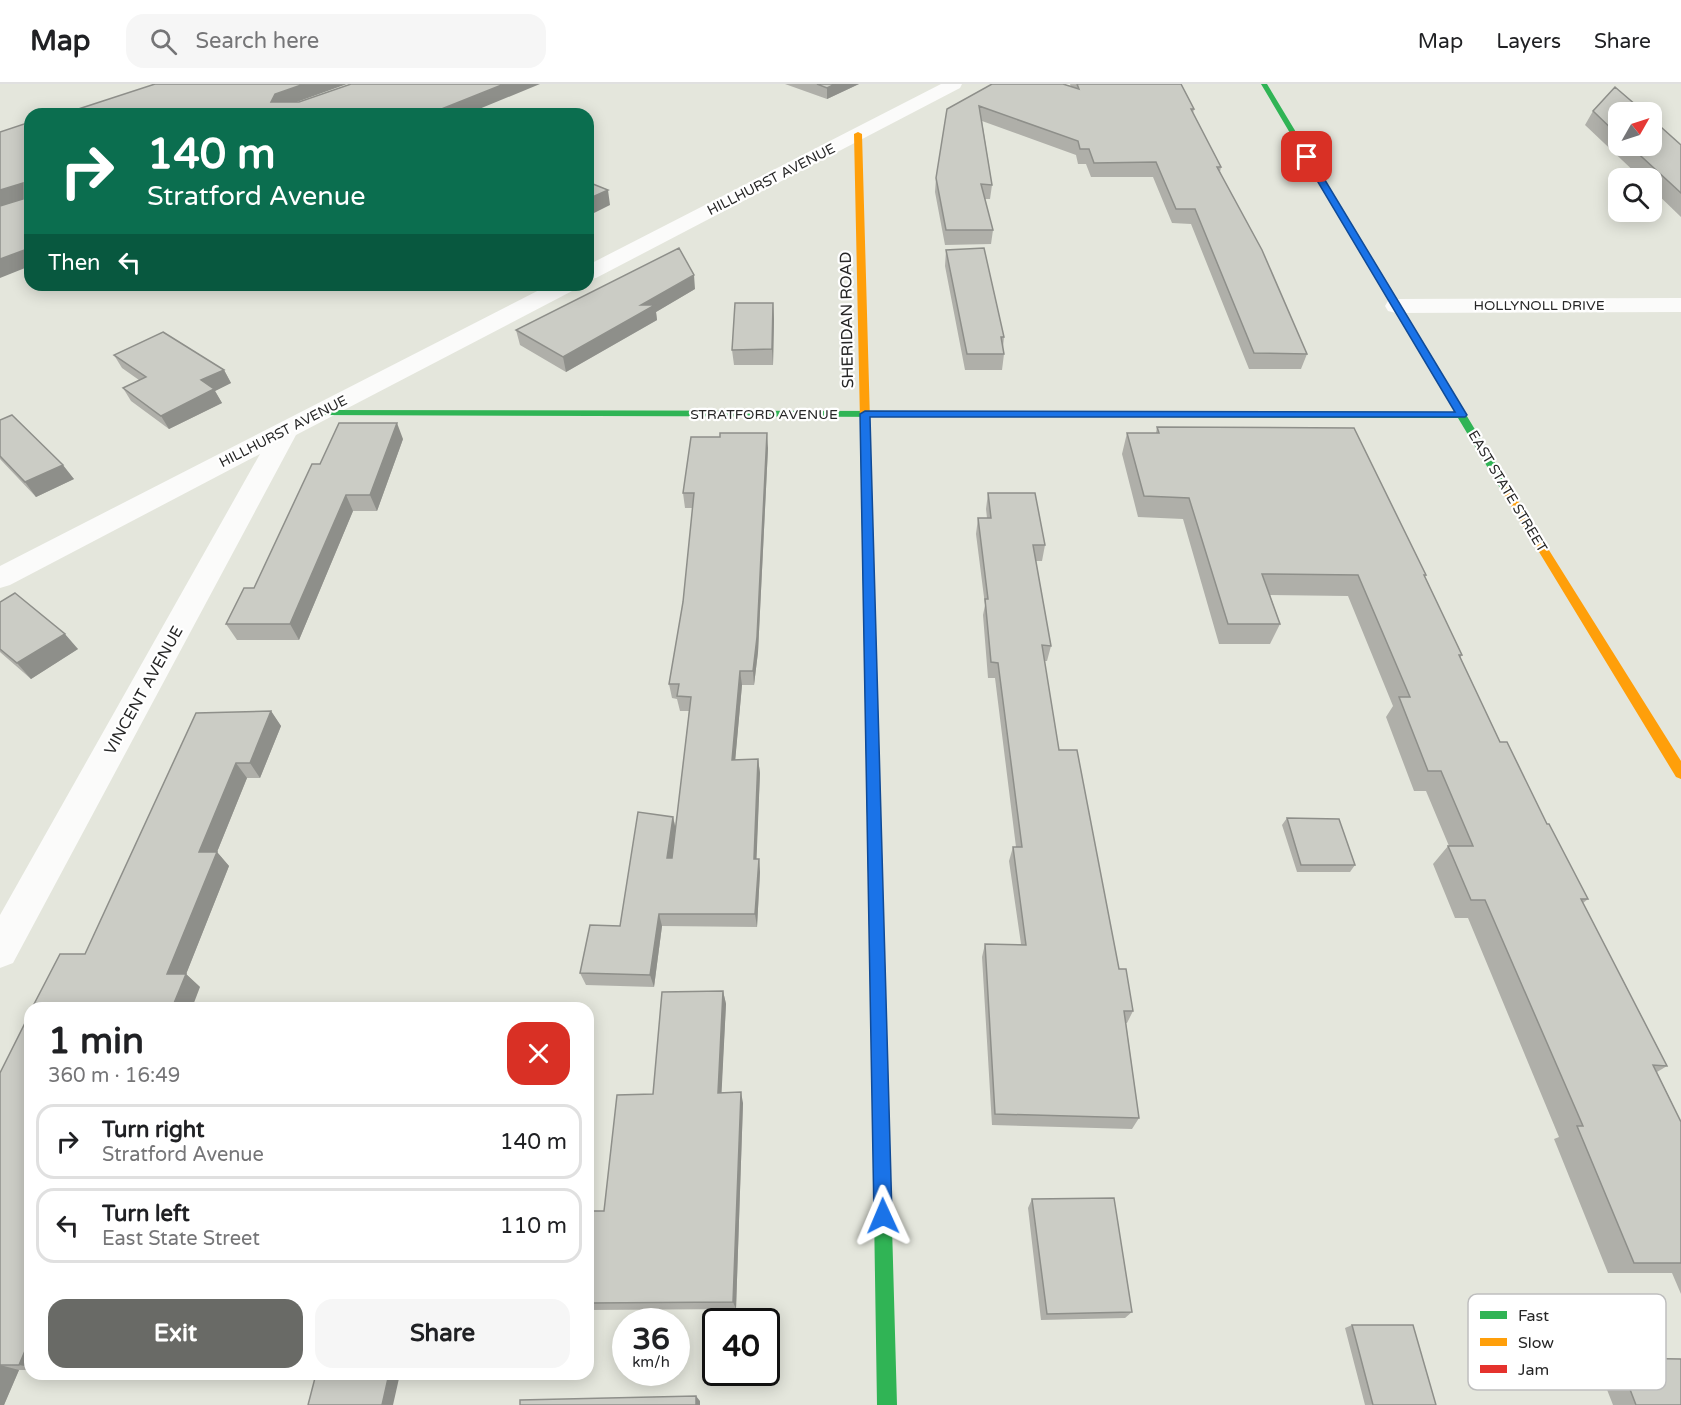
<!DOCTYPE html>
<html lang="en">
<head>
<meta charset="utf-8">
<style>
  body { margin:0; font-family:"Varela Round",sans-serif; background:#f6f6f6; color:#202124; height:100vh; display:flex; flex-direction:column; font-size:22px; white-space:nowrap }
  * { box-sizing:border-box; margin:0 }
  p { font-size:20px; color:#757577 }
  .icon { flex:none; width:33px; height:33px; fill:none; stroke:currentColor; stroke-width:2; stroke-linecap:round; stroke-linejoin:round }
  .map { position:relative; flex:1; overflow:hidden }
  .side { position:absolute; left:24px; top:918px; width:570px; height:378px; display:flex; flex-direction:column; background:#fff; border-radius:18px; box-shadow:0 3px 15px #0003 }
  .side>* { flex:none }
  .hud { position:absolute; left:24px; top:24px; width:570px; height:183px; border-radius:18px; box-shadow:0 3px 15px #0003; background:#0b6e4f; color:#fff; overflow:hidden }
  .needle { width:39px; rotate:51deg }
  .tools { position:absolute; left:1608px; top:18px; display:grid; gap:12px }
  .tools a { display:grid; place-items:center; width:54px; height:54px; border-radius:12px; background:#fff; box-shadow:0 3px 15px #0003; font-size:30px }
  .speed { position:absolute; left:612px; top:1224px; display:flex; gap:12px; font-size:30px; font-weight:700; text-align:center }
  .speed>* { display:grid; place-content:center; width:78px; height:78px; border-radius:50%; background:#fff; box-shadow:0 3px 15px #0003; line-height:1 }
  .speed small { font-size:15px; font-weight:400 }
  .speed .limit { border:3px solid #111; border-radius:9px; background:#fff; color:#111 }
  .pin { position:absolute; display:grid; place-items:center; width:51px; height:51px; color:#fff; margin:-26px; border-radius:12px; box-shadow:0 3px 9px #0006 }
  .me { position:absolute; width:66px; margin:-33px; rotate:359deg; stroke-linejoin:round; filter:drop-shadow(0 0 4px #0008) }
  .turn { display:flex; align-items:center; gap:21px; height:126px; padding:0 24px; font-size:27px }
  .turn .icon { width:78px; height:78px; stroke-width:2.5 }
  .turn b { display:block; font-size:42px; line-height:51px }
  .then { display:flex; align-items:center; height:57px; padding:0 24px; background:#0003; gap:12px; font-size:22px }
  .round { display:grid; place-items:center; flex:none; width:63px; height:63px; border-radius:18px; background:#f6f6f6 }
  .headline { display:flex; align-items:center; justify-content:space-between; height:102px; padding:0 24px }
  h1 { font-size:36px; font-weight:800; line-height:45px }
  .button { display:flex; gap:12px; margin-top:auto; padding:12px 24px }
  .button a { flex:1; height:69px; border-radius:18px; background:#696a66; color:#fff; font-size:24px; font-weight:800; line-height:69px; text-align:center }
  .button a+a { background:#f6f6f6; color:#202124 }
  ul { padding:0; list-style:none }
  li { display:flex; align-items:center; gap:18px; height:75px; margin:0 12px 9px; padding:0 12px; border:3px solid #e0e0e0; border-radius:18px }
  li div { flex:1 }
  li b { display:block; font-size:22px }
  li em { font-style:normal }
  header { display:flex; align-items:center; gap:36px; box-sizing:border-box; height:84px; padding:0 30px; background:#fff; border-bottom:2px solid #e0e0e0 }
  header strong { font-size:28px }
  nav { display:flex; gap:33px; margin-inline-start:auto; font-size:21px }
  .search { width:420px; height:54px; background:#f6f6f6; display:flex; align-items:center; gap:15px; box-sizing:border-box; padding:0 21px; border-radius:18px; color:#757577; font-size:22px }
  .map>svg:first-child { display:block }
</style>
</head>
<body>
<header>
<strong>Map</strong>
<div class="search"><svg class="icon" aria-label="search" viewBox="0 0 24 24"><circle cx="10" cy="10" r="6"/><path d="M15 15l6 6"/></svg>Search here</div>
<nav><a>Map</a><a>Layers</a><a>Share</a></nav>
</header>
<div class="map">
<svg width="1681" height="1321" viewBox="0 0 1681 1321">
  <rect width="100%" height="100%" fill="#e4e6dc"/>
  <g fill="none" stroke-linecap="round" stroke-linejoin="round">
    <path fill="#fbfbfa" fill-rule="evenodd" d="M941,0H962L960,4L596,194L588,195V181Z
      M549,201H577L574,206L296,351L13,879L0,884V831L260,370L10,501L0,504V482Z
      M1681,214V228L1396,229L1388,227L1385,222L1388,217L1396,215Z"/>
    <path fill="#30b455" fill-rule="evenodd" d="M1261,0H1267L1512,407L1511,409H1503L1458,334L1157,333L1152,330L1157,327L1455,328Z
      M318,326L905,327L910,330L905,333L314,331L313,329Z
      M865,334L870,337L882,789L880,794L875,795L870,794L868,789L860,337Z
      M880,991L886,993L888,999L897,1321H877L872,999L874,993Z"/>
    <path fill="#ff9f0a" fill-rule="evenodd" d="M858,48L862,50L870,337L865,340L860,337L854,50Z
      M905,327H1157L1162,330L1157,333L901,332V328Z
      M1507,403L1512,407L1681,677V695L1676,693L1502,407Z"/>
    <path fill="#e5322d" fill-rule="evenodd" d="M875,783L880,784L882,789L888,999L886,1005L880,1007L874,1005L872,999L868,789L870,784Z"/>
  </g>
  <path fill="#afafa9" d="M785,0H859L827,15Z
    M1070,0H1181L1194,25L1193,29L1221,83L1220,88L1307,270L1301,285H1249L1191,140L1172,139L1153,93H1091L1086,80H1078L1076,71L982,37L992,101L990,115H984L993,146L991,160L945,161L935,108L936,94L947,25L1071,3Z
    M1593,27L1618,28V62L1681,61V133L1652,105V94H1641L1585,41Z
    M946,166L1004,253L1003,264L1004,270L1002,286H965L945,182Z
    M695,205L656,228L657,236L566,288L520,261L516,246Z
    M773,219L774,235L773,281H734L732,266Z
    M114,271L224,286L231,299L215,307L222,319L169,345L131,317L123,304L139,296L122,284Z
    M0,336L74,395L36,413L0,375Z
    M1157,343L1426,491L1425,493L1462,571L1460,574L1500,658L1588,815L1583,819L1667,982L1657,988L1681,1038V1210L1672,1189H1608L1554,1055L1559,1053L1468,834H1455L1433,780L1448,762H1449L1426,707H1414L1386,633L1393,622L1348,512L1270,511L1280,540L1270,560H1219L1183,435L1138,433L1122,370L1127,349H1156Z
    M403,355L377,427H353L299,556H237L226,540L254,504L320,380Z
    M768,364L758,568L754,601H742L735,676L758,675L760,689L756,775H759L760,788L757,843L662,842L654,903L586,901L580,889L620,842L673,733L676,745L689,627H680L677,615L672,614L669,600L683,518L693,424H685L683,409Z
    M988,409L1045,461L1042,477H1036L1051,562L1047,577H1044L1059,666L1119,885L1133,927L1127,939H1126L1139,1034L1132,1045L992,1041L982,873L985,860H1021L1009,777L1013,763H1016L995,594H988L983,531L985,521L976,450L978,434H987L986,425Z
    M0,518L78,565L31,595L0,568Z
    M271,627L281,642L260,694H247L217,768L229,782L186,890L200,903L85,870Z
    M1287,734L1355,781L1350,788H1297L1282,741Z
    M723,907L726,920L721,1009L743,1019L736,1225L588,1226V1127H604L653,1010Z
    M30,929V1286H19L4,1321H0V989Z
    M1032,1115L1132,1228L1125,1234L1041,1236L1028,1124Z
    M1352,1241L1436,1321H1365L1345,1244Z
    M1618,1274L1681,1321H1613L1597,1280Z"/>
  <path fill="#8e8f8a" d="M304,0H347L280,24L271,18L275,10Z
    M504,0H540L467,30H429Z
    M835,0H859L827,15V4Z
    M23,99L30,114L0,123V106Z
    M608,106L610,121L588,132V115Z
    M30,164V182L0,194V175Z
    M694,191L695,205L656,228L657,236L566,288L563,273L641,221Z
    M773,219L774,235L773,281L772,265Z
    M224,286L231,299L215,307L222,319L169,345L161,332L201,296Z
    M397,339L403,355L377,427L370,411Z
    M767,349L768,364L758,568L754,601L753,587Z
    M63,381L74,395L36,413L25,398Z
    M346,411L353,427L299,556L290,540Z
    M65,550L78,565L31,595L17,579Z
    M740,587L742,601L734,690L732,676Z
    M271,627L281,642L260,694L250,679Z
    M758,675L760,689L756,788L754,775Z
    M236,679L247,694L217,768L229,782L181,903L167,890L199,768Z
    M673,733L676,747L670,787L667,774Z
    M759,775L760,788L757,843L755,830Z
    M659,830L662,842L654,903L650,891Z
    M186,890L200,903L192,924H172Z
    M723,907L726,920L721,1020L718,1009Z
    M741,1008L743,1019L736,1225L733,1218Z
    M30,1255V1283L19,1281Z
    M0,1281L19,1286L4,1321H0Z
    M389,1290H400L393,1321H382Z
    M696,1312L700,1317V1321H696Z"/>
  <path fill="#cbccc5" stroke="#8e8f8a" stroke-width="1.5" d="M155,0H304L275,10L271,18H299L351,0H504L429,30H63Z
    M817,0H835L827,4Z
    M992,0H1063L1079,5L1077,0H1181L1194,25H1191L1221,83H1217L1262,166L1307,270L1254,269L1195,125H1176L1156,78L1094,79L1089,65H1080L1078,57L979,22L992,101L981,100L993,146H946L936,94L947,25Z
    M1615,3L1644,28H1618V51L1593,27Z
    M1652,35L1681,61V109L1630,62H1652Z
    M27,39L30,41V164L0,175V122L23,115V99L0,106V48Z
    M588,98L608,106L588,115Z
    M679,164L694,191L641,221H655L563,273L516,246Z
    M984,164L1004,253H1001L1004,270H967L946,166Z
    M735,219H773L772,265L732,266Z
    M163,248L224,286L201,296L214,305L161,332L123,304L146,293L114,271Z
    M12,331L63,381L25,398L0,372V336Z
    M339,339H397L370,411H346L290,540H226L244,504H254L312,380H320Z
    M1157,343L1354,344L1426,491H1424L1462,571H1459L1500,658H1507L1547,740H1549L1588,815H1581L1667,982L1653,981L1681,1038V1179H1634L1577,1042H1583L1485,816H1471L1448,762H1473L1441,687H1428L1399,613H1410L1358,491L1262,490L1280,540H1228L1189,414L1144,412L1127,349H1159Z
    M720,349H767L757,553L753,587H740L732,676L758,675L754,775H759L755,830H659L650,891L580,889L590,841L620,842L638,728L673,733L667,774H672L691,613L677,612L679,600H669L683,518L694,409H683L691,353H720Z
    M988,409H1035L1045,461H1033L1051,562L1042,561L1059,666H1077L1119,885H1126L1133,927H1124L1139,1034L995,1030L985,860L1026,861L1013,763H1022L998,579L991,578L985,515H988L978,434H991Z
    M15,509L65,550L17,579L0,565V518Z
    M271,627L250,679H236L199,768H217L167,890H186L172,924H32L60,870H85L196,629Z
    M1287,734L1339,735L1355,781H1301Z
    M723,907L718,1009L741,1008L733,1218L588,1219V1127H604L617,1011L653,1010L662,908Z
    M30,929V1255L19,1281H0V989Z
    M1114,1114L1132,1228L1047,1230L1032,1115Z
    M1352,1241H1413L1436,1321H1373Z
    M1618,1274L1681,1275V1321H1636Z
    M316,1290H389L382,1321H308Z
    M696,1312V1321H520V1316Z"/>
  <path fill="#1a73e8" stroke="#114b97" stroke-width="1.5" d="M1304,71L1311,73L1467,331L1465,333H870L892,1132L890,1139L883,1141L877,1139L874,1132L860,330L865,327L1455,328L1303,73Z"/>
  <g text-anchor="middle" stroke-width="4.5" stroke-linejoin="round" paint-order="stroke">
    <g font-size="14" fill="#272727" stroke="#fff">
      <text transform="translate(771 95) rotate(-27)" y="5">HILLHURST AVENUE</text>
      <text x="1539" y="226">HOLLYNOLL DRIVE</text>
      <text x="764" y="335">STRATFORD AVENUE</text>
      <text transform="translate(283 347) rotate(-27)" y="5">HILLHURST AVENUE</text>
      <text transform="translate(1508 407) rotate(59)" y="5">EAST STATE STREET</text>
    </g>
    <g font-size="16" fill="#272727" stroke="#fff">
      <text transform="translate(846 236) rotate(-91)" y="6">SHERIDAN ROAD</text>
      <text transform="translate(143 606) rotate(-61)" y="6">VINCENT AVENUE</text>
    </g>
  </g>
  <rect x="1468" y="1210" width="198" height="96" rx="9" fill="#fff" stroke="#bebebe" stroke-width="1.5"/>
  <rect x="1480" y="1227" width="27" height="8" fill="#30b455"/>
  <rect x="1480" y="1254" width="27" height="8" fill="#ff9f0a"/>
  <rect x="1480" y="1281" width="27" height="8" fill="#e5322d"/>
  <g font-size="16" fill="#272727">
    <text x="1518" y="1237">Fast</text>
    <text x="1518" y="1264">Slow</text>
    <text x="1518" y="1291">Jam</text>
  </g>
</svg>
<div class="tools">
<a><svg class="needle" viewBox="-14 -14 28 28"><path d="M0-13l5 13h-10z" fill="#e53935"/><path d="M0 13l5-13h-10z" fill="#757577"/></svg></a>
<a><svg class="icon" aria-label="search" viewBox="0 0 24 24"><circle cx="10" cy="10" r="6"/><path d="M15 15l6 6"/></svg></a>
</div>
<div class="speed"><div>36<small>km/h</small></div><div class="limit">40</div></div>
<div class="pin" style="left:1307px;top:73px;background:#d93025"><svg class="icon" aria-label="arrive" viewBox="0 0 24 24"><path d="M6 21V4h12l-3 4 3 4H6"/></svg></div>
<svg class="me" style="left:883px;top:1132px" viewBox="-20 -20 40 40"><path d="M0-17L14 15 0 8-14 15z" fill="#1a73e8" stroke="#fff" stroke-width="4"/></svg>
<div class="hud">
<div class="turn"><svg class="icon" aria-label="right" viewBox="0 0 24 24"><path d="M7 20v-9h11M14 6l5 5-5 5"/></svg><div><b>140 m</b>Stratford Avenue</div></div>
<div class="then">Then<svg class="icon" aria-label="left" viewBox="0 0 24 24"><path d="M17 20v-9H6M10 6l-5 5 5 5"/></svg></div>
</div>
<section class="side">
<div class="headline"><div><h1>1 min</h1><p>360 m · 16:49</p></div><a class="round" style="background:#d93025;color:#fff"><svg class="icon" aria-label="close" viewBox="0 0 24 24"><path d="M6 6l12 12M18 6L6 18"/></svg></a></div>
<ul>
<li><svg class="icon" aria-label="right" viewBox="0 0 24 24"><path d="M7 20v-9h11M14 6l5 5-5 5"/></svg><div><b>Turn right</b><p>Stratford Avenue</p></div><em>140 m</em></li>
<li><svg class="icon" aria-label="left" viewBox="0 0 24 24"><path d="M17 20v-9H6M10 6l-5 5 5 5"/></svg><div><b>Turn left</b><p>East State Street</p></div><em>110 m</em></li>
</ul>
<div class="button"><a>Exit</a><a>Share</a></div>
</section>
</div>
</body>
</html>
